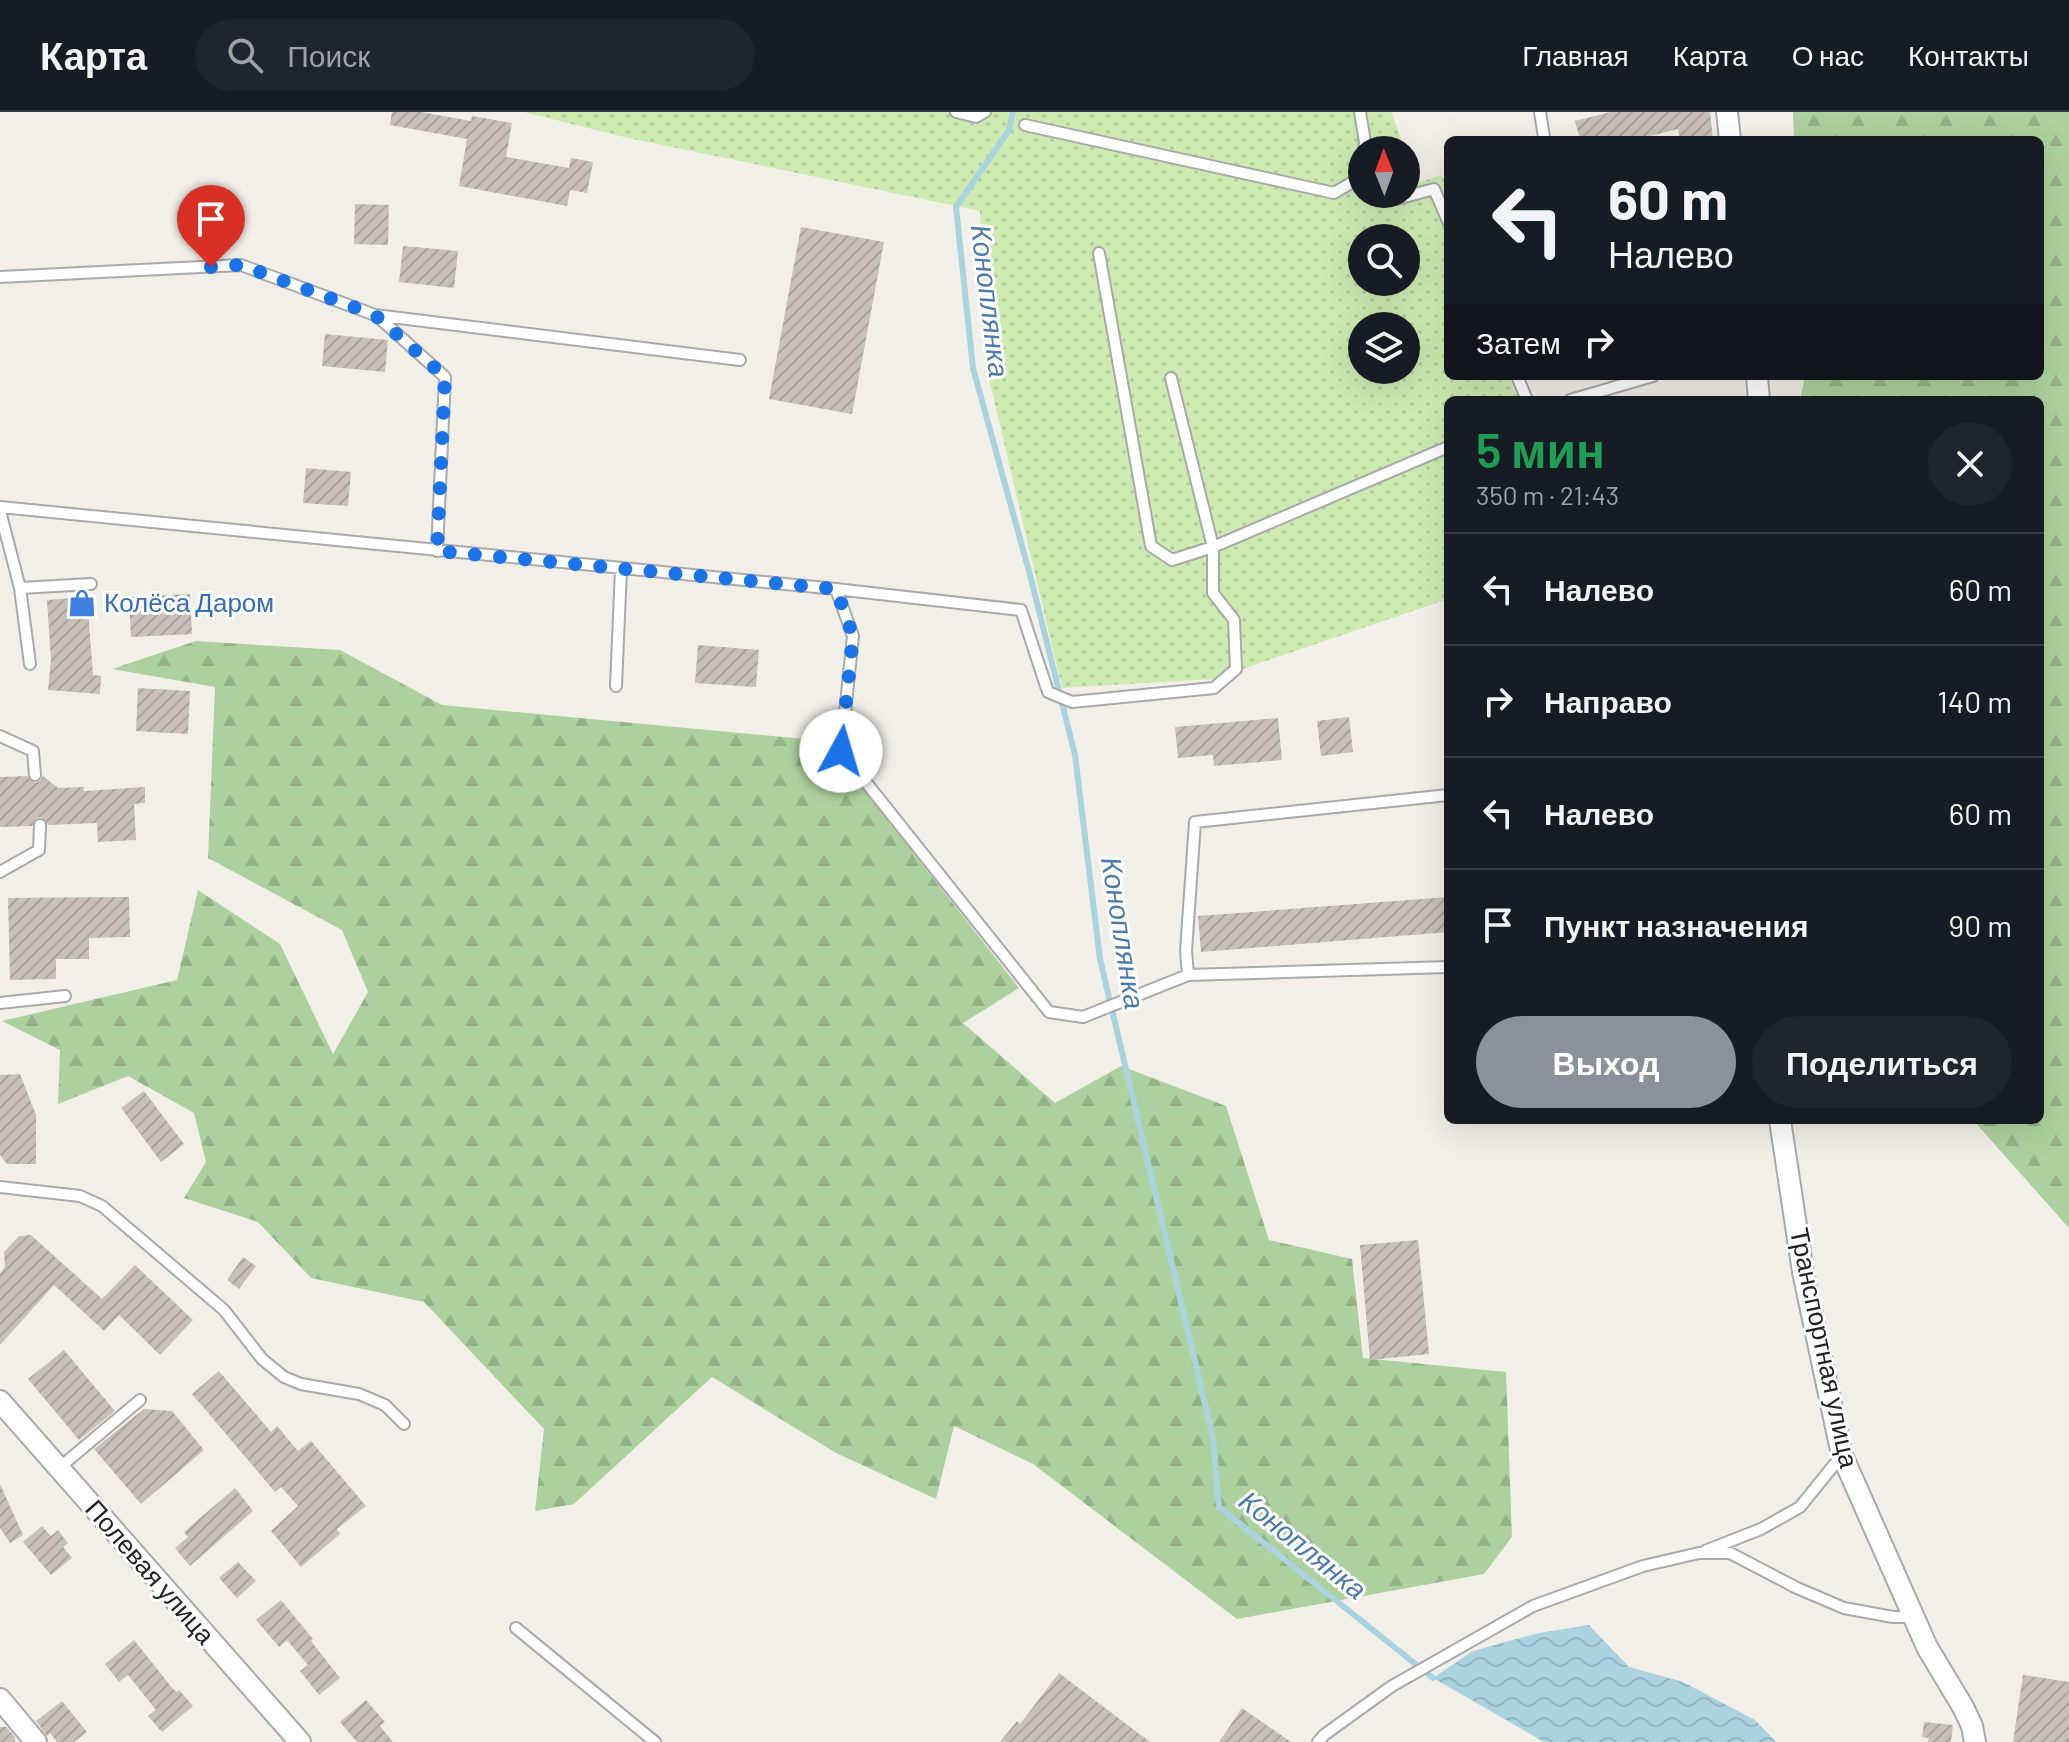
<!DOCTYPE html>
<html lang="ru">
<head>
<meta charset="utf-8">
<style>
  body { margin:0; font-family:Barlow,sans-serif; background:#20242c; color:#f1f3f6; height:100vh; display:flex; flex-direction:column; font-size:30px; white-space:nowrap }
  * { box-sizing:border-box; margin:0 }
  p { font-size:26px; color:#9ea1a6 }
  .icon { flex:none; width:44px; height:44px; fill:none; stroke:currentColor; stroke-width:2; stroke-linecap:round; stroke-linejoin:round }
  .map { position:relative; flex:1; overflow:hidden }
  .side { position:absolute; left:1444px; top:284px; width:600px; height:728px; display:flex; flex-direction:column; background:#171b24; border-radius:12px; box-shadow:0 8px 32px #0002 }
  .side>* { flex:none }
  .hud { position:absolute; left:1444px; top:24px; width:600px; height:244px; border-radius:12px; box-shadow:0 8px 32px #0002; background:#171b24; color:#f1f3f6; overflow:hidden }
  .needle { width:52px; rotate:359deg }
  .fabs { position:absolute; left:1348px; top:24px; display:grid; gap:16px }
  .fabs a { display:grid; place-items:center; width:72px; height:72px; border-radius:50%; background:#171b24; box-shadow:0 8px 32px #0002; font-size:40px }
  .pin { position:absolute; display:grid; place-items:center; width:68px; height:68px; color:#fff; margin:-82px -34px; border-radius:50% 50% 50% 0; rotate:-45deg; box-shadow:0 0 8px #0007 }
  .pin .icon { rotate:45deg }
  .me { position:absolute; width:88px; margin:-44px; rotate:6deg; stroke-linejoin:round; filter:drop-shadow(0 0 6px #0008) }
  .turn { display:flex; align-items:center; gap:28px; height:168px; padding:0 32px; font-size:36px }
  .turn .icon { width:104px; height:104px; stroke-width:2.5 }
  .turn b { display:block; font-size:56px; line-height:68px }
  .then { display:flex; align-items:center; height:76px; padding:0 32px; background:#0003; gap:16px; font-size:30px }
  .round { display:grid; place-items:center; flex:none; width:84px; height:84px; border-radius:42px; background:#20242c }
  .overview { display:flex; align-items:center; justify-content:space-between; height:136px; padding:0 32px }
  h1 { font-size:48px; font-weight:600; line-height:60px; color:#1e9e55 }
  .cta { display:flex; gap:16px; margin-top:auto; padding:16px 32px }
  .cta a { flex:1; height:92px; border-radius:48px; background:#8c9099; color:#fff; font-size:32px; font-weight:600; line-height:92px; text-align:center }
  .cta a+a { background:#20242c; color:#f1f3f6 }
  ul { padding:0; list-style:none }
  li { display:flex; align-items:center; gap:24px; height:112px; padding:0 32px; border-top:2px solid #363941 }
  li div { flex:1 }
  li b { display:block; font-size:30px }
  li em { font-style:normal }
  header { display:flex; align-items:center; gap:48px; box-sizing:border-box; height:112px; padding:0 40px; background:#171b24; border-bottom:2px solid #363941 }
  header strong { font-size:38px }
  nav { display:flex; gap:44px; margin-inline-start:auto; font-size:28px }
  .search { width:560px; height:72px; background:#20242c; display:flex; align-items:center; gap:20px; box-sizing:border-box; padding:0 28px; border-radius:44px; color:#9ea1a6; font-size:30px }
  .map>svg:first-child { display:block }
</style>
</head>
<body>
<header>
<strong>Карта</strong>
<div class="search"><svg class="icon" aria-label="search" viewBox="0 0 24 24"><circle cx="10" cy="10" r="6"/><path d="M15 15l6 6"/></svg>Поиск</div>
<nav><a>Главная</a><a>Карта</a><a>О нас</a><a>Контакты</a></nav>
</header>
<div class="map">
<svg width="2069" height="1630" viewBox="0 0 2069 1630">
  <defs>
    <pattern id="forest-firs" width="22" height="20" patternUnits="userSpaceOnUse" patternTransform="scale(2)"><rect width="22" height="20" fill="#add19e"/><path d="M5 1l3.5 6h-7zM16 11l3.5 6h-7z" fill="#95b388"/></pattern>
    <pattern id="garden-dots" width="8" height="8" patternUnits="userSpaceOnUse" patternTransform="scale(2)"><rect width="8" height="8" fill="#cdebb0"/><path d="M2 2h.1M6 6h.1" fill="none" stroke="#b0c997" stroke-width="1.8" stroke-linecap="round"/></pattern>
    <pattern id="water-waves" width="16" height="10" patternUnits="userSpaceOnUse" patternTransform="scale(2)"><rect width="16" height="10" fill="#aad3df"/><path d="M0 5q4-4 8 0t8 0" fill="none" stroke="#92b5bf"/></pattern>
    <pattern id="building-hatch" width="6" height="6" patternUnits="userSpaceOnUse" patternTransform="scale(2)"><rect width="6" height="6" fill="#c7bfb8"/><path d="M-1 1l2-2M0 6l6-6M5 7l2-2" fill="none" stroke="#aba49e"/></pattern>
  </defs>
  <rect width="100%" height="100%" fill="#f2efe9"/>
  <path fill="url(#forest-firs)" d="M1793,0H2069V1116L1973,1008H2040V288H1800L1805,264H2040V28H1794Z
    M196,529L340,538L442,593L826,629L1019,876L963,911L1055,991L1121,954L1226,994L1269,1128L1352,1147L1363,1246L1506,1260L1512,1425L1484,1462L1237,1507L1033,1352L954,1314L936,1387L836,1341L712,1265L574,1392L535,1399L544,1317L424,1190L311,1166L258,1110L184,1086L206,1050L194,1001L128,964L58,992L60,938L2,909L177,868L198,778L280,832L333,942L368,880L342,818L208,746L215,575L112,557Z"/>
  <path fill="url(#garden-dots)" fill-rule="evenodd" d="M524,0H1391L1405,38H1362V82H1406V42L1417,71L1442,63L1448,75V264H1508L1519,288H1448V487L1213,567L1062,576L985,250L980,99L624,25ZM1362,126H1406V170H1362ZM1362,214H1406V258H1362Z"/>
  <path fill="url(#water-waves)" d="M1589,1513L1629,1555L1683,1570L1755,1608L1776,1630H1544L1433,1566L1473,1539L1539,1521Z"/>
  <g fill="none" stroke-linecap="round" stroke-linejoin="round">
    <path stroke="#aad3df" stroke-width="6" d="M1013,0L1009,18L956,95L973,256L1030,463L1075,643L1100,847L1213,1326L1219,1395L1433,1566"/>
  </g>
  <path fill="url(#building-hatch)" d="M392,0H421L471,9L472,4L512,11L506,45L569,56L571,46L593,50L587,81L570,78L567,94L459,74L467,27L390,13Z
    M1611,0H1710L1713,28H1680L1678,17L1635,28H1580L1575,9Z
    M355,92L389,93L388,133L354,132Z
    M801,115L884,130L852,302L769,287Z
    M403,134L458,139L454,176L399,170Z
    M325,222L388,228L385,260L322,254Z
    M306,356L351,360L348,394L303,391Z
    M190,482L192,522L131,525L129,485Z
    M87,485L93,563L101,564L100,582L48,578L51,548L47,488Z
    M698,533L759,538L756,575L695,571Z
    M138,576L190,579L188,622L136,619Z
    M1349,605L1353,640L1321,644L1317,609Z
    M1278,606L1282,648L1214,654L1213,643L1178,646L1175,615Z
    M27,664L35,671L40,669L43,664L58,676L84,675V679L145,675V691L134,692L136,728L98,730L97,711L48,713L41,705L36,706L32,714L0,715V665Z
    M129,785L130,825L89,826V847H56V867L10,868L8,786Z
    M1448,785V820L1201,840L1198,804Z
    M20,962L36,1003V1052H7L0,1043V963Z
    M144,979L184,1032L161,1050L121,996Z
    M31,1123L102,1187L135,1153L193,1208L160,1243L119,1203L104,1219L54,1173L0,1233V1162L5,1154L4,1140L19,1124Z
    M1418,1128L1429,1242L1370,1248L1360,1133Z
    M243,1145L256,1154L239,1177L227,1168Z
    M64,1238L115,1299L79,1328L28,1267Z
    M219,1259L271,1320L277,1314L298,1339L311,1329L366,1394L337,1417L340,1422L301,1455L271,1419L298,1394L281,1375L275,1380L192,1282Z
    M144,1297L172,1299L204,1338L141,1392L94,1337Z
    M0,1372L23,1423L10,1431L0,1416Z
    M235,1376L253,1399L190,1454L175,1436L188,1425L184,1420Z
    M42,1414L51,1424L58,1418L68,1431L63,1435L72,1446L51,1463L23,1430Z
    M238,1450L256,1469L237,1486L219,1466Z
    M281,1488L313,1527L311,1529L340,1566L319,1583L300,1559L308,1553L287,1528L279,1535L256,1508Z
    M134,1528L173,1577L177,1580L179,1578L193,1594L162,1620L148,1604L156,1598L128,1563L119,1570L105,1552Z
    M1059,1561L1150,1630H1000L1017,1609L1020,1612Z
    M2023,1563L2069,1570V1630H2013Z
    M366,1588L385,1610L380,1614L393,1630H357L340,1610Z
    M62,1589L87,1620L74,1630H57L50,1621L47,1624L36,1609Z
    M1242,1596L1291,1630H1219Z
    M1924,1610L1953,1613L1951,1630H1928L1929,1626L1922,1625Z
    M0,1615H6L15,1625V1630H0Z"/>
  <g fill="none" stroke-linecap="round" stroke-linejoin="round">
    <defs>
      <path id="lane" d="M956,0L976,5L985,0
        M1360,0L1365,30L1364,38
        M1540,0L1544,25
        M1025,13L1334,81L1356,68L1362,44
        M1386,82L1397,87L1434,77L1448,109
        M1099,141L1151,434L1172,448L1213,435L1448,335
        M0,165L241,153L375,203L740,248
        M377,204L445,265L437,439
        M1517,264L1527,288
        M1570,288L1653,264
        M0,395L836,477L853,524L841,639L1049,900L1083,905L1188,863L1448,855
        M0,399L20,476L91,472
        M20,476L30,552
        M836,477L1021,498L1048,580L1072,590L1214,576L1236,557L1234,508L1213,481V435L1171,266
        M616,574L621,457
        M0,624L33,639L35,663
        M0,760L39,738L40,713
        M1188,863L1186,839L1195,710L1448,683
        M0,891L65,884
        M0,1075L80,1084L102,1094L224,1198L262,1247L284,1265L301,1272L359,1282L385,1293L404,1312
        M59,1356L140,1288
        M1705,1439L1761,1417L1800,1395L1842,1343
        M516,1516L655,1630
        M1318,1630L1324,1623L1392,1574L1533,1494L1643,1454L1699,1441H1730L1797,1476L1844,1496L1893,1505H1913"/>
      <path id="street" d="M1727,0L1730,28
        M1757,264L1759,288
        M1780,1008L1803,1160L1842,1343L1927,1535L1963,1595L1972,1614L1975,1630
        M0,1289L300,1630
        M0,1587L36,1630"/>
    </defs>
    <use href="#lane" stroke="#a9a9a9" stroke-width="14"/>
    <use href="#street" stroke="#a9a9a9" stroke-width="24"/>
    <use href="#lane" stroke="#fff" stroke-width="10"/>
    <use href="#street" stroke="#fff" stroke-width="20"/>
  </g>
  <g fill="none" stroke-linecap="round" stroke-linejoin="round">
    <path stroke="#1a73e8" stroke-width="14" stroke-dasharray="0 25.2" d="M211,155L241,153L375,203L445,265L437,439L836,477L853,524L841,639"/>
  </g>
  <defs>
    <symbol id="shop-bare" viewBox="-9 -9 18 18"><path d="M-5-2.5h2.3a2.7 3.5 0 0 1 5.4 0H5L5.5 6h-11ZM-1.5-2.5h3a1.5 2.3 0 0 0-3 0Z" fill="#3f7fe0" stroke="#fff" stroke-width="2.5" paint-order="stroke"/></symbol>
  </defs>
  <g fill-rule="evenodd">
    <use href="#shop-bare" x="62" y="471" width="40" height="40"/>
  </g>
  <g text-anchor="middle" stroke-width="6" stroke-linejoin="round" paint-order="stroke">
    <g font-size="26" fill="#366cbe" stroke="#fff" text-anchor="start">
      <text x="104" y="500">Колёса Даром</text>
    </g>
    <g font-size="26" fill="#222" stroke="#fff">
      <text transform="translate(1824 1236) rotate(78)" y="9">Транспортная улица</text>
      <text transform="translate(150 1460) rotate(49)" y="9">Полевая улица</text>
    </g>
    <g font-size="28" font-style="italic" fill="#4a7aab" stroke="#fff">
      <text transform="translate(990 189) rotate(83)" y="10">Коноплянка</text>
      <text transform="translate(1123 821) rotate(81)" y="10">Коноплянка</text>
      <text transform="translate(1303 1433) rotate(39)" y="10">Коноплянка</text>
    </g>
  </g>
</svg>
<div class="fabs">
<a><svg class="needle" viewBox="-14 -14 28 28"><path d="M0-13l5 13h-10z" fill="#e53935"/><path d="M0 13l5-13h-10z" fill="#9ea1a6"/></svg></a>
<a><svg class="icon" aria-label="search" viewBox="0 0 24 24"><circle cx="10" cy="10" r="6"/><path d="M15 15l6 6"/></svg></a>
<a><svg class="icon" aria-label="layers" viewBox="0 0 24 24"><path d="M12 4l9 5-9 5-9-5zM3 14l9 5 9-5"/></svg></a>
</div>
<div class="pin" style="left:211px;top:155px;background:#d93025"><svg class="icon" aria-label="arrive" viewBox="0 0 24 24"><path d="M6 21V4h12l-3 4 3 4H6"/></svg></div>
<svg class="me" style="left:841px;top:639px" viewBox="-20 -20 40 40"><circle r="19" fill="#fff"/><path d="M0-13L10 11 0 6-10 11z" fill="#1a73e8"/></svg>
<div class="hud">
<div class="turn"><svg class="icon" aria-label="left" viewBox="0 0 24 24"><path d="M17 20v-9H6M10 6l-5 5 5 5"/></svg><div><b>60 m</b>Налево</div></div>
<div class="then">Затем<svg class="icon" aria-label="right" viewBox="0 0 24 24"><path d="M7 20v-9h11M14 6l5 5-5 5"/></svg></div>
</div>
<section class="side">
<div class="overview"><div><h1>5 мин</h1><p>350 m · 21:43</p></div><a class="round"><svg class="icon" aria-label="close" viewBox="0 0 24 24"><path d="M6 6l12 12M18 6L6 18"/></svg></a></div>
<ul>
<li><svg class="icon" aria-label="left" viewBox="0 0 24 24"><path d="M17 20v-9H6M10 6l-5 5 5 5"/></svg><div><b>Налево</b></div><em>60 m</em></li>
<li><svg class="icon" aria-label="right" viewBox="0 0 24 24"><path d="M7 20v-9h11M14 6l5 5-5 5"/></svg><div><b>Направо</b></div><em>140 m</em></li>
<li><svg class="icon" aria-label="left" viewBox="0 0 24 24"><path d="M17 20v-9H6M10 6l-5 5 5 5"/></svg><div><b>Налево</b></div><em>60 m</em></li>
<li><svg class="icon" aria-label="arrive" viewBox="0 0 24 24"><path d="M6 21V4h12l-3 4 3 4H6"/></svg><div><b>Пункт назначения</b></div><em>90 m</em></li>
</ul>
<div class="cta"><a>Выход</a><a>Поделиться</a></div>
</section>
</div>
</body>
</html>
